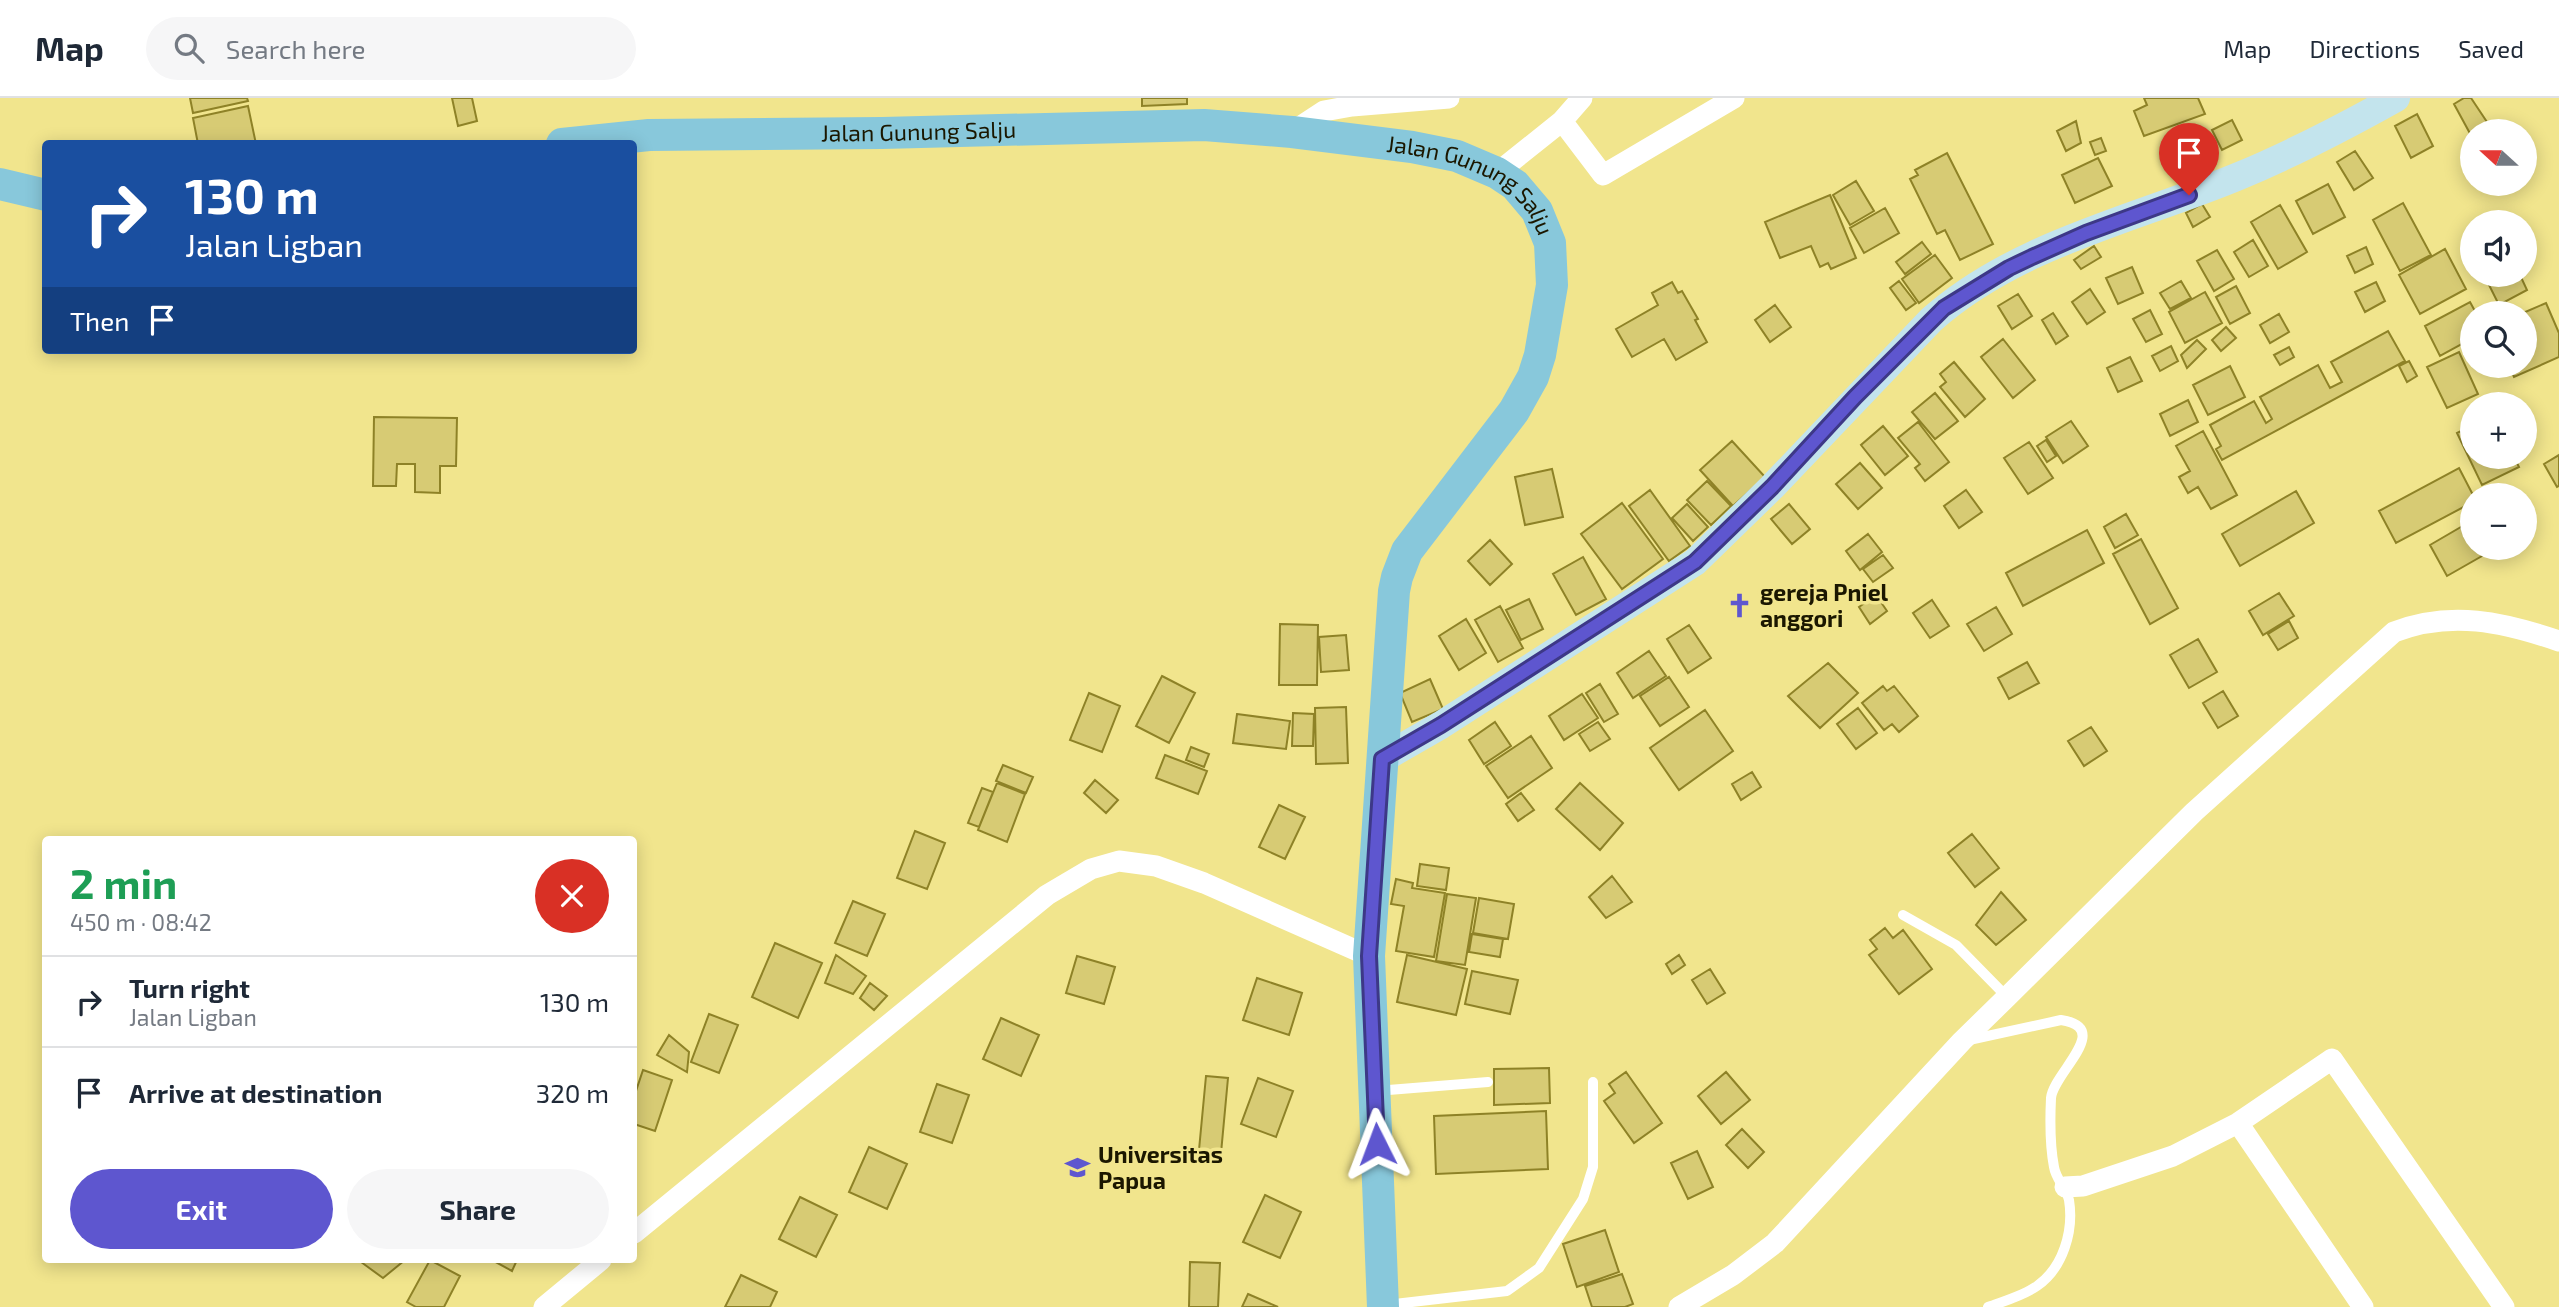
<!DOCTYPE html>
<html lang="en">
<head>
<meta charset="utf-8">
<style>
  body { margin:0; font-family:"Exo 2",sans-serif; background:#f6f6f7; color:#1f2937; height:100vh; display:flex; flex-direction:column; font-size:26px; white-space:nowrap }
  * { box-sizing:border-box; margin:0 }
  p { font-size:23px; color:#747a83 }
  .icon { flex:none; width:38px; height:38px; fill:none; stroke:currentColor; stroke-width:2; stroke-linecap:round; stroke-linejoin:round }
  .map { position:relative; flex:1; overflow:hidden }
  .panel { position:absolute; left:42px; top:738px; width:595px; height:427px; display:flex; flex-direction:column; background:#fff; border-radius:7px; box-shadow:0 4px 18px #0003 }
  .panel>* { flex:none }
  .top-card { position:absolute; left:42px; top:42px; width:595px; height:214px; border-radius:7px; box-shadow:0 4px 18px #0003; background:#1a4fa0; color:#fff; overflow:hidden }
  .needle { width:46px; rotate:291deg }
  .buttons { position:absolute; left:2460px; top:21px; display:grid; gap:14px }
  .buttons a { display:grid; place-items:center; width:77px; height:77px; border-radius:50%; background:#fff; box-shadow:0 4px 18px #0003; font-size:35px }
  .pin { position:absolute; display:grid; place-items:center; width:60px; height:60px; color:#fff; margin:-72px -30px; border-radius:50% 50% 50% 0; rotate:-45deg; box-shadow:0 0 7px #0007 }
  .pin .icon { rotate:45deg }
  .me { position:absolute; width:77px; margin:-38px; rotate:357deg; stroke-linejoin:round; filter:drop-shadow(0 0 5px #0008) }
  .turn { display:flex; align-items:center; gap:24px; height:147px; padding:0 28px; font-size:32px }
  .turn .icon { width:91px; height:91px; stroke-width:2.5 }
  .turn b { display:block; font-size:49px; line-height:60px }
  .then { display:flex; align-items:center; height:66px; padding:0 28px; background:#0003; gap:14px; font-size:26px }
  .round { display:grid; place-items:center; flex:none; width:74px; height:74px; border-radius:37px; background:#f6f6f7 }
  .headline { display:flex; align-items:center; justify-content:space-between; height:119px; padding:0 28px }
  h1 { font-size:42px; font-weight:700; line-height:52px; color:#1e9e55 }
  .primary-button { display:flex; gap:14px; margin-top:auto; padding:14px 28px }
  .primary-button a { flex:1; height:80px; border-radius:42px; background:#5e56cf; color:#fff; font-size:28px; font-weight:700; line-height:80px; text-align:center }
  .primary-button a+a { background:#f6f6f7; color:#1f2937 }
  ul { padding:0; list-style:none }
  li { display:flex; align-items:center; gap:21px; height:91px; padding:0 28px; border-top:2px solid #e0e1e3 }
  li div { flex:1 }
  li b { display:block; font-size:26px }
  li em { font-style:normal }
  header { display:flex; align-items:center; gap:42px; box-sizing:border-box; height:98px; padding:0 35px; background:#fff; border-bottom:2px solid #e0e1e3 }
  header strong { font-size:33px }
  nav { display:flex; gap:38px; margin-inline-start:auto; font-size:24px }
  .search { width:490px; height:63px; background:#f6f6f7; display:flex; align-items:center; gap:18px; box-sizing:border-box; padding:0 24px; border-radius:38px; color:#747a83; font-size:26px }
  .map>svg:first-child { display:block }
</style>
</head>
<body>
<header>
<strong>Map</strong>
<div class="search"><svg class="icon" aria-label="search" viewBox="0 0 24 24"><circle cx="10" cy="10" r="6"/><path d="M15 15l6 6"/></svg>Search here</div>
<nav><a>Map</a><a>Directions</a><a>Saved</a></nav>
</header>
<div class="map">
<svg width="2559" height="1209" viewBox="0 0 2559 1209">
  <rect width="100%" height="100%" fill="#f1e58d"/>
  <path fill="#d7cb74" stroke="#8e8227" stroke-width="2" d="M190,0H247L248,3L193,15Z
    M452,0H472L477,23L458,28Z
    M1142,0H1187V6L1142,8Z
    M2144,0H2198L2205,16L2144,38L2134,13L2147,7Z
    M2464,0H2471L2493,33H2473V41L2454,6Z
    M248,8L256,46H198L193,20Z
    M2417,16L2433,48L2411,60L2395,28Z
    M2232,22L2242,42L2222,52L2212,32Z
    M2076,23L2081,45L2066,53L2057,33Z
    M2101,40L2106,53L2095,57L2090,44Z
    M2355,53L2373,80L2354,92L2337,64Z
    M1947,55L1993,146L1960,162L1945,132L1937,136L1910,81L1918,77L1915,72Z
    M2098,60L2112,88L2075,105L2062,77Z
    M1856,83L1874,113L1850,127L1833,97Z
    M2328,86L2345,119L2313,136L2296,103Z
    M1830,97L1856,160L1831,171L1828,165L1820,169L1811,148L1780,160L1765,124Z
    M2403,105L2431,157L2400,173L2373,122Z
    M2202,106L2210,119L2193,129L2186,115Z
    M2280,107L2307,154L2278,171L2251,124Z
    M1885,110L1899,135L1864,155L1850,130Z
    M2253,142L2268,168L2249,179L2234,154Z
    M1922,144L1931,156L1905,176L1896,164Z
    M2094,148L2101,159L2081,171L2074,162Z
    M2366,149L2373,166L2355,175L2347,158Z
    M2445,151L2466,191L2420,216L2399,177Z
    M2217,152L2234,181L2214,193L2197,163Z
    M1935,157L1952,180L1919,205L1902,181Z
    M2132,169L2143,195L2118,206L2106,180Z
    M2484,177H2520L2527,192L2499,207Z
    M1899,183L1916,205L1906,212L1890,190Z
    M2181,183L2191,200L2170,211L2160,195Z
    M1672,184L1678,195L1682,193L1698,221L1695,222L1707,244L1676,262L1664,241L1632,259L1616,231L1658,207L1652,195Z
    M2376,184L2385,203L2365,214L2355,194Z
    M2236,188L2250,215L2230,226L2216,199Z
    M2090,191L2105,214L2087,226L2072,204Z
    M2205,194L2222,225L2185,245L2169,214Z
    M2018,196L2032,218L2012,231L1998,208Z
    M2470,204L2476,215H2473V240L2440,258L2425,228Z
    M2546,205L2559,235V259L2514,279L2509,268H2525V215H2523Z
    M1775,207L1791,229L1770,244L1755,222Z
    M2150,212L2162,236L2146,244L2133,221Z
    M2053,215L2068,238L2056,246L2042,222Z
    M2279,216L2289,234L2270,245L2260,227Z
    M2226,229L2236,240L2221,253L2212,242Z
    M2388,233L2405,263L2222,362L2216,351L2221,348L2210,327L2254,303L2266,325L2272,321L2260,299L2318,267L2330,290L2342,284L2331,264Z
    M2003,241L2035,282L2013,300L1981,259Z
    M2197,242L2206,251L2187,270L2181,257Z
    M2171,248L2178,263L2160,273L2152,258Z
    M2289,249L2294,259L2280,267L2274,257Z
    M2459,254L2478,296L2447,310L2427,269Z
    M2130,259L2142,283L2118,294L2107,270Z
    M2409,263L2417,278L2407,284L2399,268Z
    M1954,264L1985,301L1965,319L1940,289L1946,284L1940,276Z
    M2230,268L2245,299L2208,317L2193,287Z
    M1935,295L1958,323L1935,341L1912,314Z
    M2188,302L2198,324L2170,338L2160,316Z
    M374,319L457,320L456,368H440V395L415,394V366H397L396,388H373Z
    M2071,323L2088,348L2063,365L2046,339Z
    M1918,324L1949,364L1925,383L1915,370L1920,366L1898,340Z
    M2473,327V359H2514L2519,369L2482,387L2457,335Z
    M1883,328L1908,358L1885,377L1861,347Z
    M2203,333L2237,397L2211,411L2198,389L2188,395L2179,379L2190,373L2176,348Z
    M2046,342L2056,358L2047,364L2037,348Z
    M1732,343L1765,379L1733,408L1700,372Z
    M2029,344L2053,380L2028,396L2004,360Z
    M2559,357V388L2557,389L2544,366Z
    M1860,365L1882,390L1858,411L1836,386Z
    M2459,370L2473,397V404L2396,445L2379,413Z
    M1552,371L1563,419L1525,427L1515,379Z
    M1707,383L1731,408L1711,427L1687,402Z
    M1650,392L1690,448L1669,463L1629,408Z
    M1966,392L1982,414L1959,430L1944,408Z
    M2296,393L2314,425L2240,468L2222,436Z
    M1622,405L1663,461L1622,491L1581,436Z
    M1687,406L1708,429L1693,443L1672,420Z
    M1789,406L1810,431L1792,446L1771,421Z
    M2126,416L2138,437L2115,450L2104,429Z
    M2473,422V450H2496L2447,478L2430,447Z
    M2087,432L2104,465L2023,508L2006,475Z
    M1868,436L1882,454L1860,472L1846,453Z
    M2141,441L2178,510L2150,526L2113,456Z
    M1490,442L1512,466L1490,487L1468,463Z
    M1883,457L1893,470L1873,484L1863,471Z
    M1583,459L1606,501L1576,517L1553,476Z
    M2279,495L2294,518L2263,537L2249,513Z
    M1876,497L1887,513L1870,526L1859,509Z
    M1529,501L1543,531L1521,542L1506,512Z
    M1932,502L1949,528L1930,540L1913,515Z
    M1500,508L1523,550L1498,564L1475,522Z
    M1996,509L2012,536L1984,553L1967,526Z
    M1466,521L1486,555L1459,572L1439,538Z
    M2289,523L2298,540L2278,552L2268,536Z
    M1280,526L1318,527L1317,587H1279Z
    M1689,527L1711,560L1688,575L1667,541Z
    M1346,537L1349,572L1321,574L1319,539Z
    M2198,541L2217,574L2189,590L2170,557Z
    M1649,553L1666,578L1633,600L1617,575Z
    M2027,564L2039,585L2009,601L1998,580Z
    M1828,565L1858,595L1820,630L1788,598Z
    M1162,578L1195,595L1169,645L1136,628Z
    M1669,579L1689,609L1660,628L1640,598Z
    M1430,581L1443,611L1412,624L1400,595Z
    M1600,586L1618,616L1604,624L1586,595Z
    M1883,588L1887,593L1894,588L1918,618L1899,634L1892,626L1884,632L1862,605Z
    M2223,593L2238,618L2218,630L2203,605Z
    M1089,595L1120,608L1102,654L1070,642Z
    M1582,596L1598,620L1564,642L1549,618Z
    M1346,609L1348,665L1316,666L1315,610Z
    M1858,610L1877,635L1856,651L1837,626Z
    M1705,612L1733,653L1679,692L1650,650Z
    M1293,615L1314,616L1313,648H1292Z
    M1237,616L1290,623L1286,651L1233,645Z
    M1495,624L1511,648L1484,666L1469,642Z
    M1598,624L1610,641L1590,653L1579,636Z
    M2091,629L2107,653L2084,668L2068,643Z
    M1531,638L1552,670L1508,700L1486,668Z
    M1191,649L1209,656L1204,669L1186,662Z
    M1165,657L1207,673L1198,696L1156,680Z
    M1003,667L1033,679L1026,695L996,683Z
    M1752,674L1761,689L1741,702L1732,686Z
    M1095,682L1118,702L1106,715L1084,695Z
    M997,685L1025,696L1007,744L978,732Z
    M1580,685L1623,725L1600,752L1556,711Z
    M982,690L993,694L979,729L968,725Z
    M1521,695L1534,712L1518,723L1506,706Z
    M1279,707L1305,719L1285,761L1259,749Z
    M915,733L945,745L927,791L897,780Z
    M1972,736L1999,770L1975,789L1948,755Z
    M1420,766L1449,770L1446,792L1417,788Z
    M1612,778L1632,804L1606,820L1589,799Z
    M1396,781L1413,785L1412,790L1445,795L1434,859L1396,853L1404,808L1391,806Z
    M2001,794L2026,822L1996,847L1976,827Z
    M1447,796L1476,800L1465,867L1436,863Z
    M1479,800L1514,806L1508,841L1473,835Z
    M853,803L885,816L867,858L835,845Z
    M1885,830L1893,840L1903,832L1932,871L1899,896L1869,857L1877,851L1870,842Z
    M1472,836L1503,841L1500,859L1469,854Z
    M775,845L822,865L798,920L752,899Z
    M836,857L866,878L853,896L825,885Z
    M1407,857L1467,871L1456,917L1397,904Z
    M1679,857L1685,867L1672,876L1666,866Z
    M1077,858L1115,869L1104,906L1066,895Z
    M1710,871L1725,895L1707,906L1692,882Z
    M1472,873L1518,882L1510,916L1465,906Z
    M1257,880L1302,895L1289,937L1243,922Z
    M870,885L887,898L874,912L860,900Z
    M709,916L738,927L719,975L691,964Z
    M1001,920L1039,937L1021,978L983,961Z
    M669,937L689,954L687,974L657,957Z
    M1549,970L1550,1005L1494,1007V971Z
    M643,972L672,982L655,1033L634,1026V999Z
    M1626,974L1662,1025L1634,1045L1604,1003L1615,995L1609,986Z
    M1726,974L1750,1002L1721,1026L1698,998Z
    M1206,978L1228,980L1221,1055L1199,1052Z
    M1258,980L1293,993L1276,1039L1241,1026Z
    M937,986L969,997L952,1045L920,1034Z
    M1546,1013L1548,1071L1436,1076L1434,1018Z
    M1742,1031L1764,1054L1748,1070L1726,1047Z
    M869,1049L907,1066L887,1111L849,1094Z
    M1697,1053L1713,1089L1688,1101L1671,1065Z
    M1265,1097L1301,1114L1280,1160L1243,1144Z
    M800,1099L837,1117L816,1159L779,1141Z
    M1605,1132L1619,1174L1577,1189L1563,1146Z
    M363,1162H405L383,1180L361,1164Z
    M430,1162L460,1178L444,1209H416L407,1204Z
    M492,1162H517L512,1173Z
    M1190,1164L1220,1165L1218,1209H1189Z
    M1622,1176L1633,1206L1625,1209H1592L1585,1188Z
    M741,1177L777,1194L770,1209H725Z
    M1248,1196L1278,1209H1242Z"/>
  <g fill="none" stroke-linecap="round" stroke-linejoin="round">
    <path stroke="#fff" stroke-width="10" d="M1903,817L1956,847L2007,899
      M1969,942L2061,922C2114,930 2053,975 2051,1000C2050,1021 2050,1048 2054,1069C2056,1082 2066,1089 2069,1102C2074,1133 2063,1170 2037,1188C2023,1198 2004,1203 1988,1209
      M1376,993L1488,984
      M1386,1207L1507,1193L1539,1170L1583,1101L1593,1069V984"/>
    <path stroke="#fff" stroke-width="21" d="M1562,23L1603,77L1734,0
      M1292,34L1324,13L1352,8L1449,0
      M1497,75L1562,23L1582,0
      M2238,1025L2363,1209
      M2065,1089L2083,1088L2173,1058L2238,1025L2332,961L2504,1209
      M634,1135L1047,797L1091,771L1119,763L1156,768L1204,785L1369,858
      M544,1209L601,1162
      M1679,1209L1733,1177L1775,1145L1962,943L2007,899L2194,714L2394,534C2451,512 2503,524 2559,543"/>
    <path stroke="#c3e4ed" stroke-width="28" d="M1382,661L1441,627L1695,464L1772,389L1931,222C2016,146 2136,121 2239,78C2292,56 2346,28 2396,0"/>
    <g stroke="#88c8db" stroke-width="32">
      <path id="s1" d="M562,46L649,37L882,35L1204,27L1292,34L1412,49L1457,58L1497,75L1515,87L1537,113L1550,145L1552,187L1540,257L1533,279L1514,313L1407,453L1397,479L1394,493L1369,858L1383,1209"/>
      <path d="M0,86L46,97"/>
    </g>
  </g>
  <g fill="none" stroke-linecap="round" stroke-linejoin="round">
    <defs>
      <path id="route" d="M1377,1046L1369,858L1382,661L1441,627L1695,464L1772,389L1855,299L1944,210L2009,170L2032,159L2086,135L2189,97"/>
    </defs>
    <use href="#route" stroke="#3d3887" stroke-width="18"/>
    <use href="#route" stroke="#5e56cf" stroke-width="12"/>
  </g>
  <defs>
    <symbol id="church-bare" viewBox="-9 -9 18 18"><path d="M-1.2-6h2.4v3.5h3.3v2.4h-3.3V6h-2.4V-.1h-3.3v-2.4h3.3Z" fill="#5e56cf" stroke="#f1e58d" stroke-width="2.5" paint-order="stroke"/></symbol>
    <symbol id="university-bare" viewBox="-9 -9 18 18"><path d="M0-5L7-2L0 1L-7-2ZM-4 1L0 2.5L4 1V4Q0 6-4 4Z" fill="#5e56cf" stroke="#f1e58d" stroke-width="2.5" paint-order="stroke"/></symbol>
  </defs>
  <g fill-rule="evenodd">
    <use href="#church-bare" x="1722" y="490" width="35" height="35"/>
    <use href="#university-bare" x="1060" y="1052" width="35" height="35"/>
  </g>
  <g text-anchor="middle" stroke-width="7" stroke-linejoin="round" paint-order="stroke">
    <g font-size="23" fill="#1b1700" stroke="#f1e58d">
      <text dy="8" stroke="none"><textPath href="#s1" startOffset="357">Jalan Gunung Salju</textPath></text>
      <text dy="8" stroke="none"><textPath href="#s1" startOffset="924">Jalan Gunung Salju</textPath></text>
    </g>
    <g font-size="23" font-weight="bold" fill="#1b1700" stroke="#f1e58d" text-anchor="start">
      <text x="1760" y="503">gereja Pniel<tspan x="1760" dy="26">anggori</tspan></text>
      <text x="1098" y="1065">Universitas<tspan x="1098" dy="26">Papua</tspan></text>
    </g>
  </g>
</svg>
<div class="buttons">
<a><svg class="needle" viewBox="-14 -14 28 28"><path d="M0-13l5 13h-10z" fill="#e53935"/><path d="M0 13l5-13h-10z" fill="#747a83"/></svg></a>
<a><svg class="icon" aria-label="sound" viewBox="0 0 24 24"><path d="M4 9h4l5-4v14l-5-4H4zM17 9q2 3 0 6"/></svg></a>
<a><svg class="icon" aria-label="search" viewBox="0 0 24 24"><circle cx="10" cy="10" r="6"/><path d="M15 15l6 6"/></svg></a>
<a>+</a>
<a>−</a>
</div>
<div class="pin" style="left:2189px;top:97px;background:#d93025"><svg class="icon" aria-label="arrive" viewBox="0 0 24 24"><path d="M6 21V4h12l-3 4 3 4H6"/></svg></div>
<svg class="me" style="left:1377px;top:1046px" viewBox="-20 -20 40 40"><path d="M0-17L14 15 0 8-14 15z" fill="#5e56cf" stroke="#fff" stroke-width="4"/></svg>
<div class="top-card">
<div class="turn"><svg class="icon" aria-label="right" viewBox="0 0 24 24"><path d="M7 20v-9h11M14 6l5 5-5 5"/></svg><div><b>130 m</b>Jalan Ligban</div></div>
<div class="then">Then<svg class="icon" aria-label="arrive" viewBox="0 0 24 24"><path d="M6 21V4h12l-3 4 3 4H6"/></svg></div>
</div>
<section class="panel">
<div class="headline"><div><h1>2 min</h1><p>450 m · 08:42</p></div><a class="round" style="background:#d93025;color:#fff"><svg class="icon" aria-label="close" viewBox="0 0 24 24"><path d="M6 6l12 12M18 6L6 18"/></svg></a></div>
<ul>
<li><svg class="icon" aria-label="right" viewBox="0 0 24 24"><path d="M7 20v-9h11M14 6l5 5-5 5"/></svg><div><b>Turn right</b><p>Jalan Ligban</p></div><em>130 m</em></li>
<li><svg class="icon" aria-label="arrive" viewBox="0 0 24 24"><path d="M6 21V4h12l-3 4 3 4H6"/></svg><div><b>Arrive at destination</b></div><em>320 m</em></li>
</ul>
<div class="primary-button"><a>Exit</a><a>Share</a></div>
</section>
</div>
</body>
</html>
